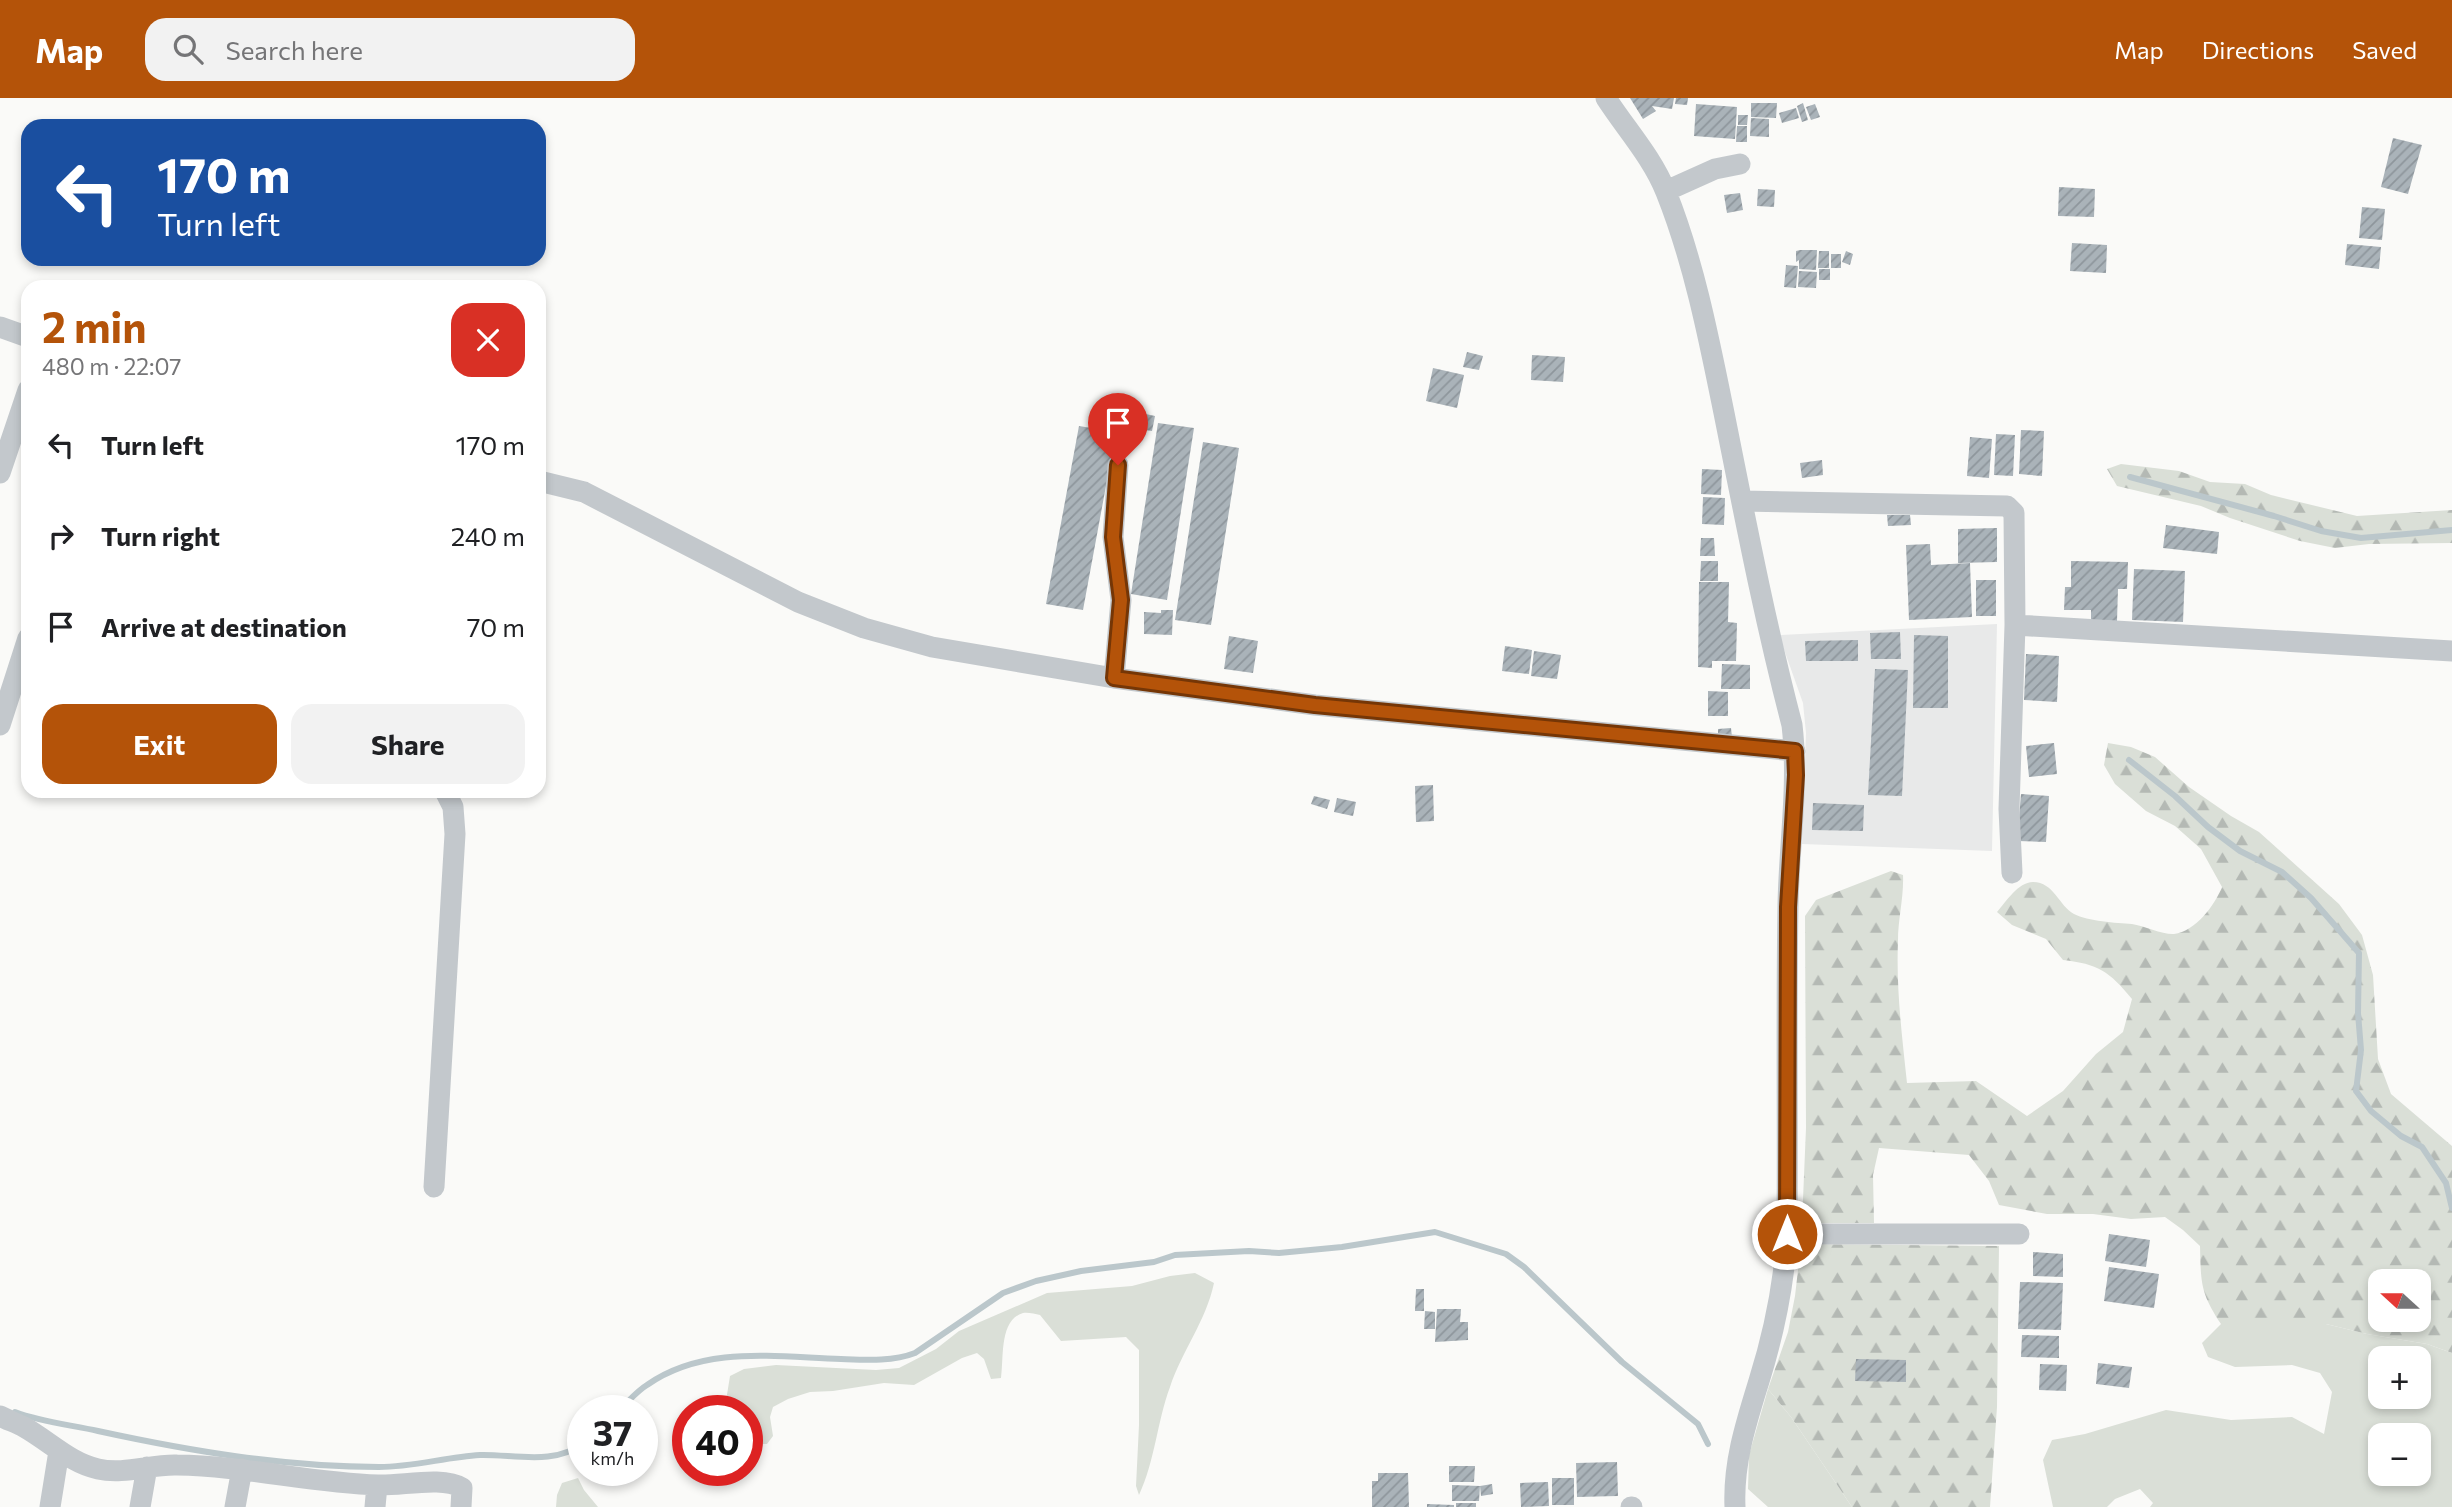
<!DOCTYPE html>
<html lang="en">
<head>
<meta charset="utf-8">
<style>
  body { margin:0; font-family:Commissioner,sans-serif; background:#f2f2f2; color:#202124; height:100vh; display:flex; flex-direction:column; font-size:26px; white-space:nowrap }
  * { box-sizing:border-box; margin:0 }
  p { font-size:23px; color:#757577 }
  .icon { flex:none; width:38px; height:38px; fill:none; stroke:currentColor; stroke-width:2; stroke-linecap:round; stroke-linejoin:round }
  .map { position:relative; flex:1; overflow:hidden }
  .sheet { position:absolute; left:21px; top:182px; width:525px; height:518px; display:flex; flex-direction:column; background:#fff; border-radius:21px; box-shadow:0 4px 10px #0003 }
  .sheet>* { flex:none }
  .guide { position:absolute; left:21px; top:21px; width:525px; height:147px; border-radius:21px; box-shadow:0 4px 10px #0003; background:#1a4fa0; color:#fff; overflow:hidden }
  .needle { width:46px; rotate:291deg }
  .buttons { position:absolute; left:2368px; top:1171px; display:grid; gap:14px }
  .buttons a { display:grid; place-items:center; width:63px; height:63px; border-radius:14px; background:#fff; box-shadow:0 4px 10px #0003; font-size:35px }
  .speed { position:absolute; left:567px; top:1297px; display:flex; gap:14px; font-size:35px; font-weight:700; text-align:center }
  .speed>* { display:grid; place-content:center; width:91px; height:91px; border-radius:50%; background:#fff; box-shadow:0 4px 10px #0003; line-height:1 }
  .speed small { font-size:18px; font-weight:400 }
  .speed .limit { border:10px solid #d22; background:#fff; color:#111 }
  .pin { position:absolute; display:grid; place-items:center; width:60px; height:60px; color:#fff; margin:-72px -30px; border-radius:50% 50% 50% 0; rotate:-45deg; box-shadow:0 0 7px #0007 }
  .pin .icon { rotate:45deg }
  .me { position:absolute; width:77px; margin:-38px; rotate:0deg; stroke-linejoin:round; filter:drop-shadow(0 0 5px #0008) }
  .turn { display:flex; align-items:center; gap:24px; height:147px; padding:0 21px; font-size:32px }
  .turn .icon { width:91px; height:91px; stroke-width:2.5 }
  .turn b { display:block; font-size:49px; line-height:60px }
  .round { display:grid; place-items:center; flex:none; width:74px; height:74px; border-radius:21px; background:#f2f2f2 }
  .overview { display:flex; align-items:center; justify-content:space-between; height:119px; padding:0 21px }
  h1 { font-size:42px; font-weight:700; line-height:52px; color:#b45309 }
  .cta { display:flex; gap:14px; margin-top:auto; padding:14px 21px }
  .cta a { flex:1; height:80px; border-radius:21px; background:#b45309; color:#fff; font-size:28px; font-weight:700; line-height:80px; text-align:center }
  .cta a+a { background:#f2f2f2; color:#202124 }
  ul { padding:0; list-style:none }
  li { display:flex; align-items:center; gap:21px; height:91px; padding:0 21px }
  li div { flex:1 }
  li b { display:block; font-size:26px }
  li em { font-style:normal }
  header { display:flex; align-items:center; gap:42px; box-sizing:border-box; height:98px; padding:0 35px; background:#b45309; color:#fff }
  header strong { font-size:33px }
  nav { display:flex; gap:38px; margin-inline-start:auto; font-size:24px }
  .search { width:490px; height:63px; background:#f2f2f2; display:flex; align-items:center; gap:18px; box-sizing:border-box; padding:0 24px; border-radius:21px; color:#757577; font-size:26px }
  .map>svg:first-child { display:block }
</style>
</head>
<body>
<header>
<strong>Map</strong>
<div class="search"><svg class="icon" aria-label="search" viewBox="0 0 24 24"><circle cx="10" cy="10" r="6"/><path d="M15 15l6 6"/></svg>Search here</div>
<nav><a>Map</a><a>Directions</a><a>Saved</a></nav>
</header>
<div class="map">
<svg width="2452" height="1409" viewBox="0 0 2452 1409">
  <defs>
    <pattern id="forest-firs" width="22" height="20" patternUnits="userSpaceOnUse" patternTransform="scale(1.75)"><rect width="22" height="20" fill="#dadfd7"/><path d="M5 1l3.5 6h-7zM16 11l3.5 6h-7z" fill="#b4b9b4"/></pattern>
    <pattern id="building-hatch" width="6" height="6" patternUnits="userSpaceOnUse" patternTransform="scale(1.75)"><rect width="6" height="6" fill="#aab3b9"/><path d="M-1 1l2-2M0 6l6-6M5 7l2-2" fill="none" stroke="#8e969c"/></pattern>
  </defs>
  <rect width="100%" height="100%" fill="#fafaf8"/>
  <path fill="#e8e9e9" d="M1997,526L1992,753L1802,746L1806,635L1803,605L1781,543V537Z"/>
  <path fill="#dadfd7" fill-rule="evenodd" d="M1195,1175L1214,1185C1206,1223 1182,1253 1170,1289C1157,1324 1155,1363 1139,1397L1136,1388L1139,1327V1252L1126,1239L1061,1243L1040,1217C1035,1216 1028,1214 1023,1215C999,1222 1004,1260 1001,1280L991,1281L984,1261L977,1255L962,1260L914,1287L884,1285L833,1293L810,1294L788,1301L773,1309L770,1319L773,1338L767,1346H754L747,1340V1312H727L725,1309L730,1278L744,1271L776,1267L876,1272L899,1270L936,1251L959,1233L1047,1195L1132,1188L1170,1178Z
    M2221,1226H2326L2367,1236L2427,1246L2452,1255V1409H2150L2153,1405L2140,1391L2115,1401L2107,1409H2053L2043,1362L2052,1342L2085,1336L2166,1312L2231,1322L2292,1319L2324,1336L2332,1294L2320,1275L2292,1267L2235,1269L2208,1259L2202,1245ZM2380,1260H2418V1298H2380ZM2380,1337H2418V1376H2380Z
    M1768,1291L1791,1319L1852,1409H1768L1748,1391L1749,1357Z
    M578,1380L584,1392L598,1409H556L557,1397L562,1385Z"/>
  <path fill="url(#forest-firs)" fill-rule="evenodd" d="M2121,366L2179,373L2210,384L2245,386L2271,397L2357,418L2452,412V445L2369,446L2335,450L2300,443L2230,420L2201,408L2117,388L2107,371Z
    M2108,645L2131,649L2155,659L2189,689L2231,718L2259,734L2339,806L2362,837L2373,877L2378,961L2391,996L2452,1048V1255L2427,1246L2367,1236L2326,1226H2221C2200,1194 2201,1185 2200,1148L2183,1132L2165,1119L2131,1121L2093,1116H2047L1999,1107L1989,1083L1969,1057L1879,1050L1873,1077L1874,1125H1802L1806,1030L1805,818L1816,802L1891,773L1903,777C1904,799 1898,821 1898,843C1896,890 1902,938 1907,985L1976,983L2027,1018L2063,993L2096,956L2123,934L2132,901C2109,873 2098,866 2063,862L2046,841L2012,827L1997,814C2006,804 2018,784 2033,784C2054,784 2059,808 2074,816C2088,823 2116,825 2132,826C2144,828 2164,837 2174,836C2196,833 2214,808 2222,789L2201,751L2175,728L2146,713L2115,686L2104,667ZM2380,1183H2418V1222H2380Z
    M1801,1146L1999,1148L1997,1309L1990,1409H1852L1791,1319L1768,1291L1788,1234L1795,1198Z"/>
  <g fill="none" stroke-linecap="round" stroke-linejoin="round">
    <path stroke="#bbc7cb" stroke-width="6" d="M2130,379L2274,418L2321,433L2361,440L2452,432
      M2129,662L2175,698L2208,729L2240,753L2282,774L2311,800L2359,855L2358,915L2361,952L2356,993L2371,1013L2401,1038L2422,1049L2446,1085L2452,1110
      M619,1312C628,1304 637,1293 647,1287C704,1247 775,1259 841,1261C865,1262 892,1264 915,1255L1003,1195L1036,1183L1081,1173L1154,1164L1175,1157L1249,1153L1279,1155L1342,1149L1435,1134L1506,1156L1524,1169L1622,1264L1698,1326L1708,1346
      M15,1314C41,1324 71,1327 98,1333C190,1353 285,1369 379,1369C413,1369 446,1359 480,1357C513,1356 555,1368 583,1345"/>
  </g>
  <path fill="url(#building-hatch)" d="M1630,0H1674L1672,11L1652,8L1656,13L1643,21Z
    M1676,0H1688L1687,7L1675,6Z
    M1751,5H1777L1776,20L1751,19Z
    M1803,5L1808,22L1802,24L1797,8Z
    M1696,6L1737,9L1735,41L1694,38Z
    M1815,6L1820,19L1811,22L1806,9Z
    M1796,10L1799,20L1782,25L1779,15Z
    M1738,17H1748L1747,27H1738Z
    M1751,20L1769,21V39L1750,38Z
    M1737,28H1747V44H1736Z
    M2393,40L2422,47L2408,96L2381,89Z
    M2059,89L2095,91L2094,119L2058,118Z
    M1758,91L1775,92L1774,109L1757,108Z
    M1740,95L1743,112L1727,115L1724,97Z
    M2362,109L2385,111L2382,142L2359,140Z
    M2072,145L2107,147L2106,175L2070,173Z
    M2347,146L2381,149L2379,171L2345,167Z
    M1800,152H1817L1816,172L1799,171V162L1796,164V153Z
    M1819,153H1829V170H1818Z
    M1846,153L1853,156L1850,167L1842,164Z
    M1831,156H1841V170H1831Z
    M1786,167L1798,168L1796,190L1784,189Z
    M1819,171H1830V182H1819Z
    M1799,173L1817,174L1816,190L1798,189Z
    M1467,254L1483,258L1479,272L1463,269Z
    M1532,257L1565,259L1563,284L1531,282Z
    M1433,270L1464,277L1457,310L1426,303Z
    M1141,315L1155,318L1152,333L1138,331Z
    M1158,325L1194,330L1167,502L1131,496Z
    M1079,328L1116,334L1083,512L1046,506Z
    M2021,332L2044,333L2042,378L2019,376Z
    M1996,336L2015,337L2013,378L1994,377Z
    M1970,339L1992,341L1989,380L1967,378Z
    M1203,344L1239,350L1211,527L1175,522Z
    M1822,362L1823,377L1802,380L1800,365Z
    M1702,371L1722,372L1721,397L1701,396Z
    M1703,399L1725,400L1724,427L1702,426Z
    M1887,417H1910L1911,427L1888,428Z
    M2166,427L2219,434L2217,456L2163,450Z
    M1997,430V464L1958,465V431Z
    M1701,440H1714L1715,458H1700Z
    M1930,446L1931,467L1970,465L1972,519L1909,522L1906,447Z
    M1701,463H1718V483H1700Z
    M2071,463L2128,464L2127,491H2118L2117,523L2091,522V512H2064L2065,489H2071Z
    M2134,471L2185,473L2183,524L2132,522Z
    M1976,482H1996V518H1976Z
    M1699,484H1729L1728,524L1737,525L1736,563H1712V570L1698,569Z
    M1161,512H1173L1172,537L1144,536V514L1161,515Z
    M1900,534L1901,561H1871L1870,535Z
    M1914,537L1948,538V610H1913Z
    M1229,538L1258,543L1253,575L1224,571Z
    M1858,542V563H1806L1805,543Z
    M1505,548L1532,552L1529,576L1502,573Z
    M1534,553L1561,557L1557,581L1531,578Z
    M2026,556L2059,558L2057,604L2024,602Z
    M1722,566L1750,567V591H1721Z
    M1875,571L1908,572L1902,698L1868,697Z
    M1708,593L1728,594V618H1708Z
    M1731,630L1732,639L1718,640V631Z
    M2054,645L2057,676L2029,679L2026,648Z
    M1433,687L1434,723L1416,724L1415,688Z
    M2021,696L2049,698L2046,744L2017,743Z
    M1314,698L1330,702L1327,711L1311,706Z
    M1337,700L1356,704L1353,718L1334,714Z
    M1813,705L1864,707L1863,733L1812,732Z
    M2109,1136L2150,1142L2146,1169L2105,1163Z
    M2033,1154L2063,1156V1179L2033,1178Z
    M2109,1169L2159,1176L2154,1210L2104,1203Z
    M2020,1184L2063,1185L2061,1232L2018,1231Z
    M1416,1191H1424V1213H1415Z
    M1437,1211H1461L1460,1224H1468V1242L1435,1244Z
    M1425,1213L1435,1214V1231H1424Z
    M2022,1237L2059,1238V1260L2021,1259Z
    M1856,1261L1906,1262V1284L1855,1283Z
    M2098,1265L2132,1269L2129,1290L2096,1286Z
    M2040,1266L2067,1267L2066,1293L2039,1292Z
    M1617,1364L1618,1398L1577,1399L1576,1365Z
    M1449,1368H1475L1474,1384H1449Z
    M1378,1375H1408L1409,1409H1372V1383H1378Z
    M1552,1380H1574V1407H1552Z
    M1548,1384L1549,1408L1521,1409L1520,1385Z
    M1492,1386L1493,1396L1481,1398L1480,1388Z
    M1452,1387L1480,1388L1479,1403H1452Z
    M1456,1405H1476V1409H1456Z
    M1427,1406L1454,1407V1409H1427Z"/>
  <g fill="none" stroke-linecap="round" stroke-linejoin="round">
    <path stroke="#c3c8cc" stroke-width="21" d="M1606,0C1626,31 1652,59 1666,94C1694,164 1709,241 1724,315C1745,420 1765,524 1792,627C1799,687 1789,747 1788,807C1786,917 1788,1027 1787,1136C1784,1187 1774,1235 1759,1283C1746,1325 1733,1365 1735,1409
      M1666,93L1715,71L1740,66
      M0,229L28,239
      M0,375L28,292
      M539,383L584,394L798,504L864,530L932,549L1114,580L1315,607L1795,653
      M1742,403L2007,408L2014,415L2015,527L2009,711L2012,775
      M2015,527L2452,553
      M1114,580L1121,502L1113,439L1118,367
      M0,627L28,540
      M434,1089L455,736L453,709L445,693
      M1787,1136H2019
      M0,1318C8,1322 16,1325 24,1329C49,1343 70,1365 98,1371C124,1377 151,1366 177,1367C245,1368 311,1385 378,1387C402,1388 443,1378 462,1390L461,1409
      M50,1409L59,1353
      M140,1409L147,1369
      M235,1409L242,1371
      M375,1409L377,1387
      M1631,1409H1632"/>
  </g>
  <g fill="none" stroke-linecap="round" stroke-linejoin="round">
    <defs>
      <path id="route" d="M1118,367L1113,439L1121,502L1114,580L1315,607L1795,653L1796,677L1788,809L1787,1136"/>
    </defs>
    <use href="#route" stroke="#753606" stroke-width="18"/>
    <use href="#route" stroke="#b45309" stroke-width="12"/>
  </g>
</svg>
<div class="buttons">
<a><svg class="needle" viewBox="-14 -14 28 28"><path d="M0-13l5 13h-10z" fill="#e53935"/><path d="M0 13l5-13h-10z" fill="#757577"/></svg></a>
<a>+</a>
<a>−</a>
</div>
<div class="speed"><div>37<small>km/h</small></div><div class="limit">40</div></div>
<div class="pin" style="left:1118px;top:367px;background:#d93025"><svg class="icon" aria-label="arrive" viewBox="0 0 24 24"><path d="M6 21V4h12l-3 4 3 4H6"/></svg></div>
<svg class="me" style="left:1787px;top:1136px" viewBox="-20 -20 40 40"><circle r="17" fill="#b45309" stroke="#fff" stroke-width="3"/><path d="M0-11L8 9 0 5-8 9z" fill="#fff"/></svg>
<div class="guide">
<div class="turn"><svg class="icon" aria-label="left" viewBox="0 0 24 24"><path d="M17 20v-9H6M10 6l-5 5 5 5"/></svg><div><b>170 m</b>Turn left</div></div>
</div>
<section class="sheet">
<div class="overview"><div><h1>2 min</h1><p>480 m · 22:07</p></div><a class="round" style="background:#d93025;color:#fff"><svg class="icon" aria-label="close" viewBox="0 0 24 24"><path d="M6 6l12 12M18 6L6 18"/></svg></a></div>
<ul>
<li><svg class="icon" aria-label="left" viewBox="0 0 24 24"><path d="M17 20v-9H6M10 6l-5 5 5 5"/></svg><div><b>Turn left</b></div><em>170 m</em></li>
<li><svg class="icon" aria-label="right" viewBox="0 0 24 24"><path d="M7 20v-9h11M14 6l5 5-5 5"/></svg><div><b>Turn right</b></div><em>240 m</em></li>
<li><svg class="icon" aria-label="arrive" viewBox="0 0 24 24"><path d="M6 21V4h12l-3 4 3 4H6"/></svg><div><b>Arrive at destination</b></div><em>70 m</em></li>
</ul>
<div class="cta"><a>Exit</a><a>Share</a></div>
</section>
</div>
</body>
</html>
